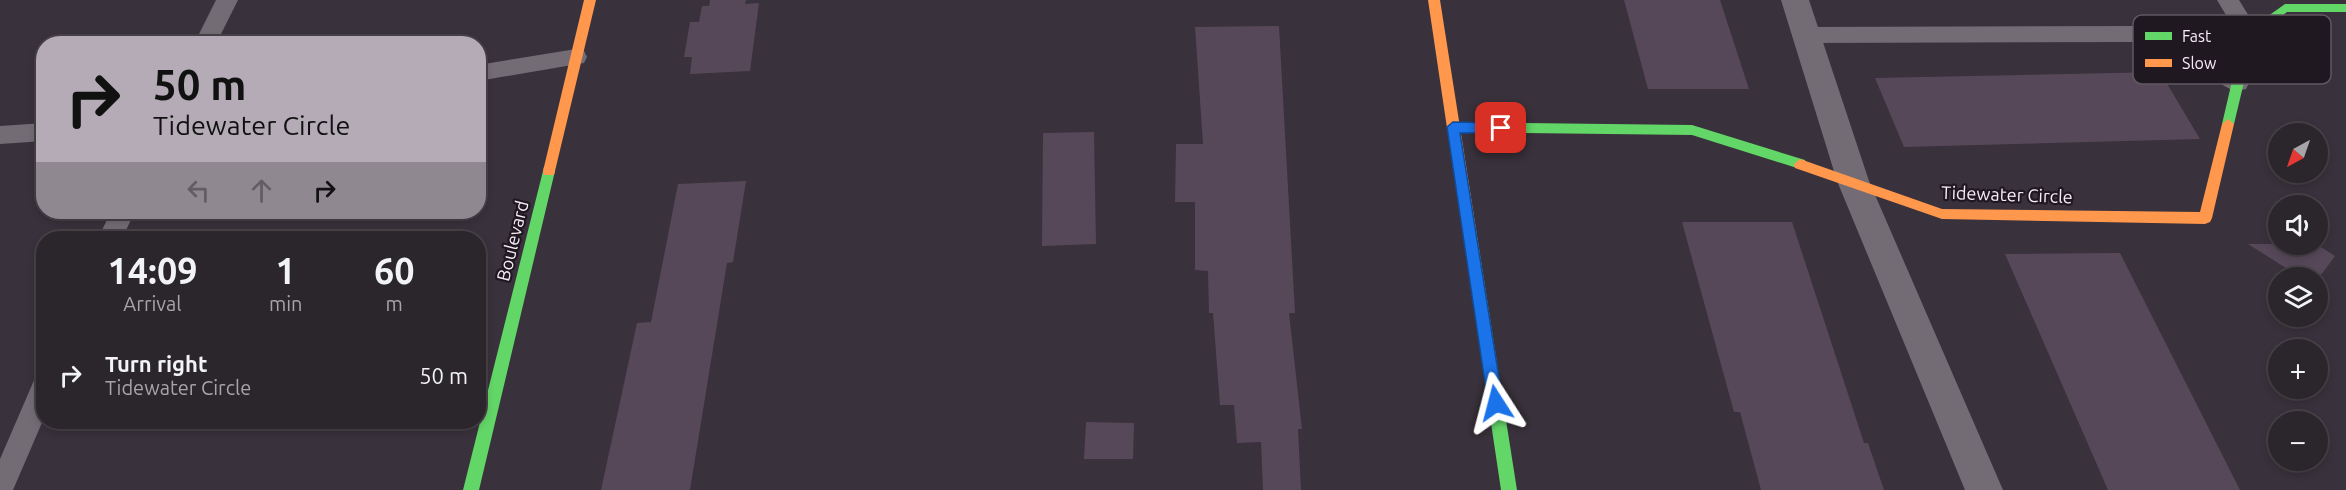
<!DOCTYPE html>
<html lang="en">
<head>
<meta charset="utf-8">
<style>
  body { margin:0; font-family:Ubuntu,sans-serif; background:#373138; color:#f1f3f6; height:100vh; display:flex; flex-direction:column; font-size:22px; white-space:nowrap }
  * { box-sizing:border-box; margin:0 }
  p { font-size:20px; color:#a6a5a9 }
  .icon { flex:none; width:33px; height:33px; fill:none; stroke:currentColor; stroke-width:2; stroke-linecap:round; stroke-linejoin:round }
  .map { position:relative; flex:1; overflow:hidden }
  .details { position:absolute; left:36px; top:231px; width:450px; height:198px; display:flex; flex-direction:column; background:#2b252c; border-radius:24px; box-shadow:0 3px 9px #0003,0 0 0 2px #474248 }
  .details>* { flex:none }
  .top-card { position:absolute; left:36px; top:36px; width:450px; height:183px; border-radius:24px; box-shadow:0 3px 9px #0003,0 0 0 2px #474248; background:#b4abb6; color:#111; overflow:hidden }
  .needle { width:39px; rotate:220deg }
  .tools { position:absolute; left:2268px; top:123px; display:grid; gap:12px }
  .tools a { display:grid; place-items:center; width:60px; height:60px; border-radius:50%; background:#2b252c; box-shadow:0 3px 9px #0003,0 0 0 2px #474248; font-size:30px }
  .pin { position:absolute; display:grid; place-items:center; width:51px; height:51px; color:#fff; margin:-26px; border-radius:12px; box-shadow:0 3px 9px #0006 }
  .me { position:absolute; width:66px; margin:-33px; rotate:351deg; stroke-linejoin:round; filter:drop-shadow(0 0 4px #0008) }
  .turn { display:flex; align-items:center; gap:21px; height:126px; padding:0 18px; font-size:27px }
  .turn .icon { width:78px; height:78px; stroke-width:2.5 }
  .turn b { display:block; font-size:42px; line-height:51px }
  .lanes { display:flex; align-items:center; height:57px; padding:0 18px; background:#0003; justify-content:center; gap:30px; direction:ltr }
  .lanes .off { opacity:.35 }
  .eta { display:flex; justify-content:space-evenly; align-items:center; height:102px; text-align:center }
  .eta b { font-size:36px; font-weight:700; line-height:42px }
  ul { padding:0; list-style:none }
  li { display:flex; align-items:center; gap:18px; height:84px; padding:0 18px }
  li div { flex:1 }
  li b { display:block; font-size:22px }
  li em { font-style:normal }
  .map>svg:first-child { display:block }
</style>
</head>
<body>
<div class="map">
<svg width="2346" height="490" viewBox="0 0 2346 490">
  <rect width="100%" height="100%" fill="#39313b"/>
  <path fill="#574859" d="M710,0H746L745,4L759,3L750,71L690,74L692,57H684L690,22H699L702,6H709Z
    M1624,0H1720L1749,89H1648Z
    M1279,26L1295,313H1289L1302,429H1298L1301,490H1263L1261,442L1237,443L1234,405H1220L1213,313H1209L1208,271L1195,270V202H1175L1176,144H1203L1195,27Z
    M2160,72L2200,139L1904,147L1875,78Z
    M1094,132L1096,244L1042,246L1043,133Z
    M746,181L733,262L727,263L690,490H601L637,323L651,322L678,184Z
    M1682,222H1792L1864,443H1868L1884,490H1761L1740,412H1734Z
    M2248,244H2316L2335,256L2318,279V278H2302Z
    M2120,253L2240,490H2108L2005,254Z
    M1086,422L1134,423L1133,459H1084Z"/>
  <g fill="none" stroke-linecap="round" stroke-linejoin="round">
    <path fill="#736c74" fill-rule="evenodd" d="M216,0H238L216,44H194Z
      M2217,0H2239L2260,34L2257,40L2249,42L2241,40Z
      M2138,26L2190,46L2246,77L2249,83L2246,89L2238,91L2230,89L2174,58L2136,42L1806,43L1798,41L1795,35L1798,29L1806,27Z
      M576,49L584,51L587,57L584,63L478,81V65Z
      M44,123V141L0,144V126Z
      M111,212H135L122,238H98Z
      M44,375V418L13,490H0V459L35,378Z"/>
    <path fill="#736c74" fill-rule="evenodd" d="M1781,0H1809L1869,181L2003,490H1965L1837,181Z"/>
    <path fill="#63d668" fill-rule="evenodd" d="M2285,4H2346V12H2287L2255,36L2234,124L2228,129L2224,128L2222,124L2243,34Z
      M1453,122L1692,125L1805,160L1806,164L1800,169L1692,135L1453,132L1447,127Z
      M549,166L554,167L555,171L479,490H463L543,171L544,167Z
      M1469,223L1474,225L1476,229L1517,490H1501L1462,229L1464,225Z"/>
    <path fill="#ff974d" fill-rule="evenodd" d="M584,0H596L555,171L554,175H544L543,171Z
      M1428,0H1440L1476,229L1474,233H1464L1462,229Z
      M2228,119L2234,124L2212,218L2210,222L2205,224L1942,219L1795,168L1794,164L1800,159L1942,209L2200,212L2222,124Z"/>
  </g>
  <path fill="#1a73e8" stroke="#114b97" stroke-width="1.5" d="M1453,122L1501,123L1507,128L1501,133H1460L1503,403L1501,407L1496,409L1490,407L1488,403L1447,127Z"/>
  <g text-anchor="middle" stroke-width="4.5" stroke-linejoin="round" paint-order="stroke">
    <g font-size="18" fill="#f6ecf8" stroke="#1f1820">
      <text transform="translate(2007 195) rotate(2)" y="6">Tidewater Circle</text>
      <text transform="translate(513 241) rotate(-76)" y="6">Boulevard</text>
    </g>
  </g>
  <rect x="2133" y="15" width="198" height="69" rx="9" fill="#1f1820" stroke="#605861" stroke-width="1.5"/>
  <rect x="2145" y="32" width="27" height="8" fill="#63d668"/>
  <rect x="2145" y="59" width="27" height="8" fill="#ff974d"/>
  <g font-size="16" fill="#f6ecf8">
    <text x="2182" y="42">Fast</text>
    <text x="2182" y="69">Slow</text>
  </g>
</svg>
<div class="tools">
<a><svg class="needle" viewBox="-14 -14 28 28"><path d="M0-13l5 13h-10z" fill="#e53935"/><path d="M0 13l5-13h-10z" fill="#a6a5a9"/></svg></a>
<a><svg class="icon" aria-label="sound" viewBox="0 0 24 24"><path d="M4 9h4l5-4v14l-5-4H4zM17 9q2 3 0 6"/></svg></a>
<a><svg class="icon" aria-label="layers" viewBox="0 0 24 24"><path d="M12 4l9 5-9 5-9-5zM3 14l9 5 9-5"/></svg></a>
<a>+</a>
<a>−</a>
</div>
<div class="pin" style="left:1501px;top:128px;background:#d93025"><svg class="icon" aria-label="arrive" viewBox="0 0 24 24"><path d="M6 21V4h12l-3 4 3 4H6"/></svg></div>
<svg class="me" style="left:1496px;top:403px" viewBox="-20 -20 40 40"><path d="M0-17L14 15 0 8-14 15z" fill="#1a73e8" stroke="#fff" stroke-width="4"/></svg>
<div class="top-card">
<div class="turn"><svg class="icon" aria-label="right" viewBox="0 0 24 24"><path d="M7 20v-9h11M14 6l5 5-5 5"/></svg><div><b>50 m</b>Tidewater Circle</div></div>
<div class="lanes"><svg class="icon off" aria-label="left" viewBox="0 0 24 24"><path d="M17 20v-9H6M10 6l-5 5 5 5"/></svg><svg class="icon off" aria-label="ahead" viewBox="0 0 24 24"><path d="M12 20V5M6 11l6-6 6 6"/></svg><svg class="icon" aria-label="right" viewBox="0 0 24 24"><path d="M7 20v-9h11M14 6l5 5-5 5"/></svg></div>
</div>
<section class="details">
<div class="eta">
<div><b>14:09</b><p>Arrival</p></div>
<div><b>1</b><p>min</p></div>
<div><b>60</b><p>m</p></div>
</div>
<ul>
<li><svg class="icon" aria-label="right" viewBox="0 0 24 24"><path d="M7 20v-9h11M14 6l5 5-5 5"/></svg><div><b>Turn right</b><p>Tidewater Circle</p></div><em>50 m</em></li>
</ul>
</section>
</div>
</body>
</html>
